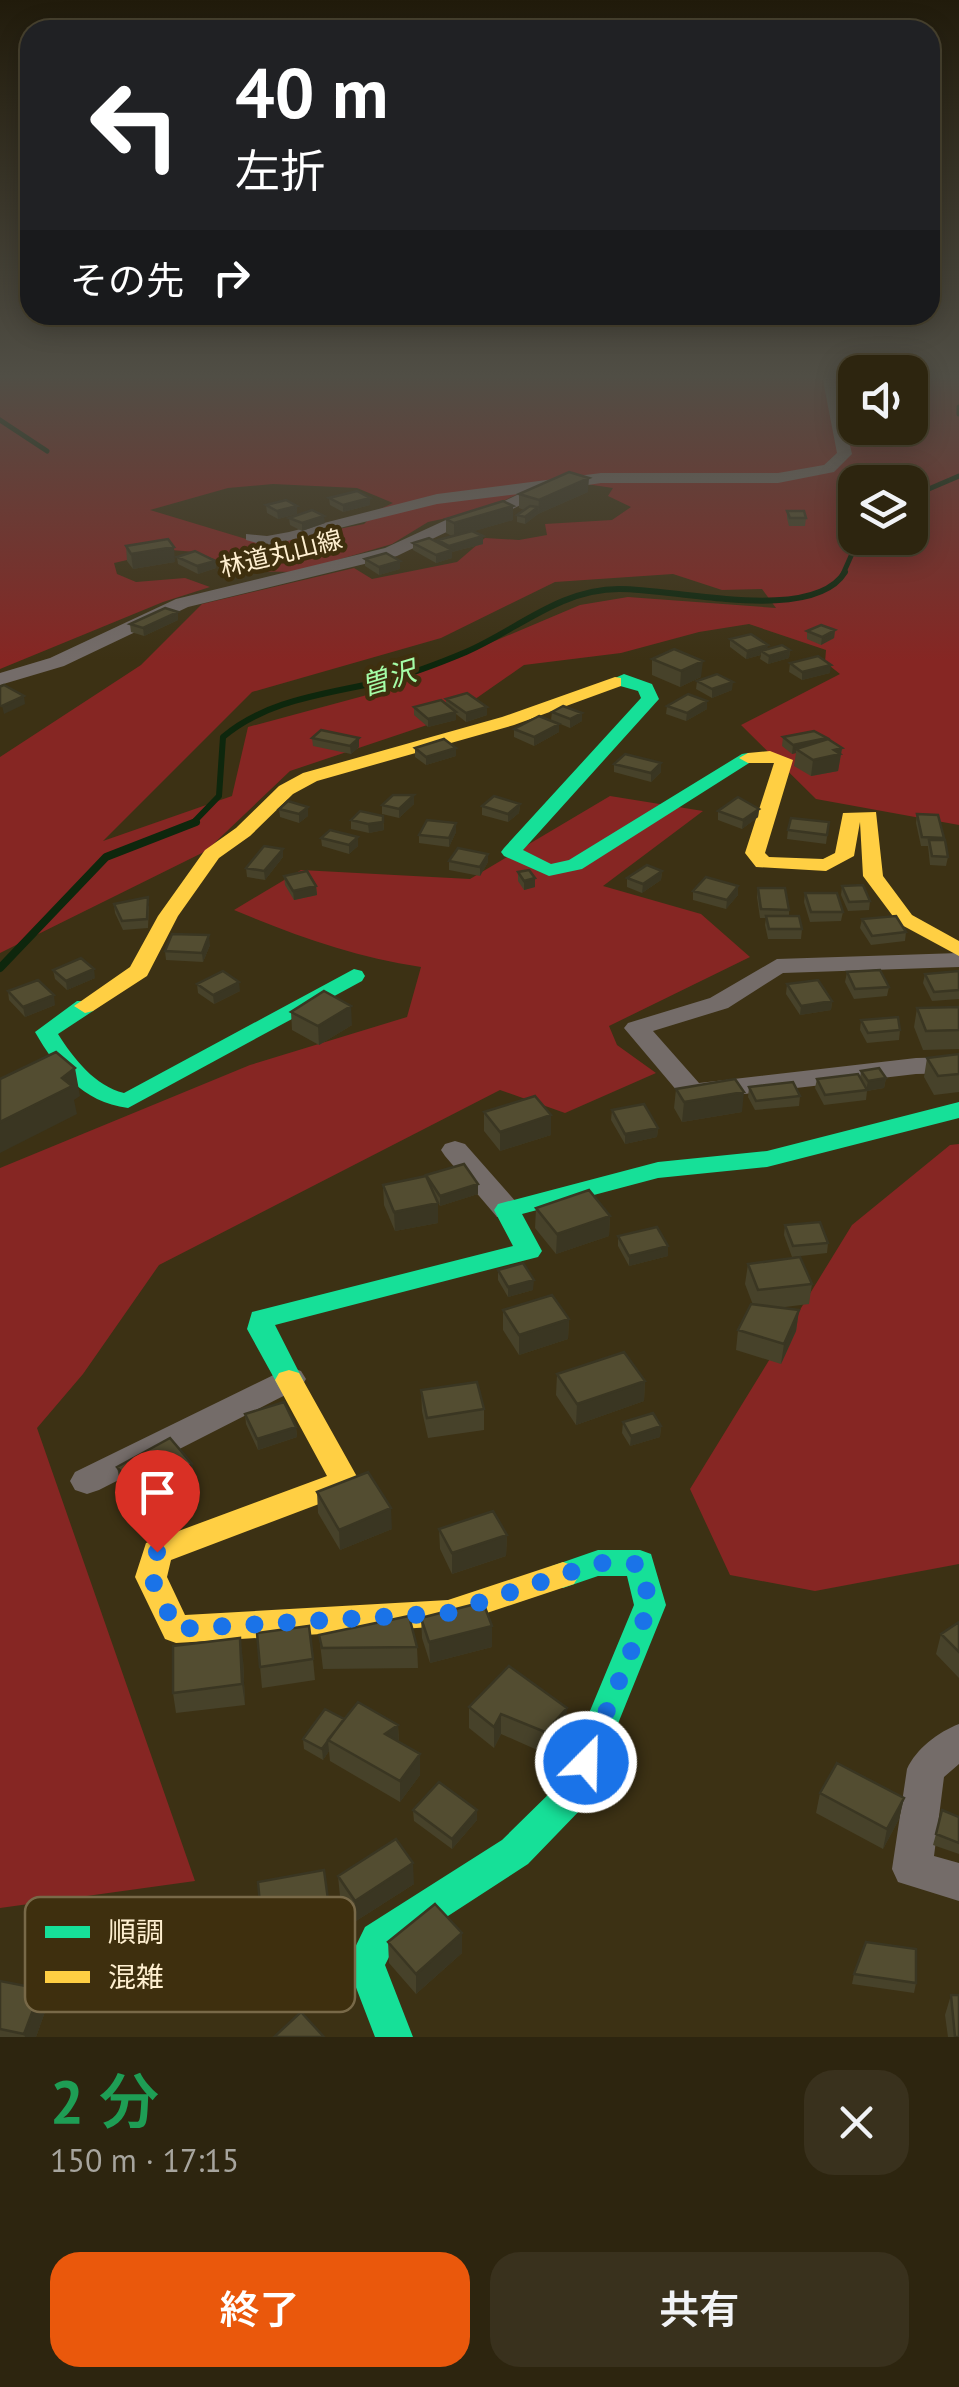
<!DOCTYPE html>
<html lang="ja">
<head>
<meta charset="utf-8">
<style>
  body { margin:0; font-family:"PT Sans","Noto Sans JP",sans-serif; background:#39311d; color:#f1f3f6; height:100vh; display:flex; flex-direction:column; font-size:38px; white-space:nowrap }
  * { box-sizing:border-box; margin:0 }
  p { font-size:32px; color:#a7a59e }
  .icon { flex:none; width:55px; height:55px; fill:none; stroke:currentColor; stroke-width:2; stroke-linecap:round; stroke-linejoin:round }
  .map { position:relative; height:2037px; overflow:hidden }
  .side { display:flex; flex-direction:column; background:#2d250f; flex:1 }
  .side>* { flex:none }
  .top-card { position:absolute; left:20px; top:20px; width:920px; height:305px; border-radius:30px; box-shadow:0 5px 25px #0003,0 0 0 2px #48422f; background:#202124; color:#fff; overflow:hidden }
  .fabs { position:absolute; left:838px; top:355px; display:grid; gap:20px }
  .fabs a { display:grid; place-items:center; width:90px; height:90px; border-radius:20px; background:#2d250f; box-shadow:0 5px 25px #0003,0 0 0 2px #48422f; font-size:50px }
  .pin { position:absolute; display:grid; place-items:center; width:85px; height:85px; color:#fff; margin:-102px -42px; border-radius:50% 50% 50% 0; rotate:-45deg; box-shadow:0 0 10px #0007 }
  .pin .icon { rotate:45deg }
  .me { position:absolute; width:110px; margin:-55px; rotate:23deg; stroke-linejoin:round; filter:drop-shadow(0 0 8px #0008) }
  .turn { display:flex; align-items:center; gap:35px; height:210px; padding:0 50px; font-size:45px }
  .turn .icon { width:130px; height:130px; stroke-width:2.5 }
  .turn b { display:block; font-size:70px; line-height:85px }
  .then { display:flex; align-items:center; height:95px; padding:0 50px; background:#0003; gap:20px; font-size:38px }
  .round { display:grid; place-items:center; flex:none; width:105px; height:105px; border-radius:30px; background:#39311d }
  .headline { display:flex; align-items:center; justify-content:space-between; height:170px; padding:0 50px }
  h1 { font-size:60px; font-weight:600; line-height:75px; color:#1e9e55 }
  .primary-button { display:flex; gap:20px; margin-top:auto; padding:20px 50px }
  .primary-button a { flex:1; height:115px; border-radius:30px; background:#ea580c; color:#fff; font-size:40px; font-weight:600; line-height:115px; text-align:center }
  .primary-button a+a { background:#39311d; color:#f1f3f6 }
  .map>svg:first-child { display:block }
</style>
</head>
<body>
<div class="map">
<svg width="959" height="2037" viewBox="0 0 959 2037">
  <rect width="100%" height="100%" fill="#3c3114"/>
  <path fill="#862623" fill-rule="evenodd" d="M0,375H855V428H910V375H959V825L816,799L741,725L840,674L825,662L826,650L749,624L699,632L621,653L524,665L448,718L290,771L206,851L0,953V757L141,665L202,604L354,568L372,579L457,562L485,538L519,540L547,535L545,524L612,520L631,507L608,496L613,488L552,479L480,511L428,522L392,544L296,572L245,571L196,552L171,550L114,563L117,574L136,582L185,578L210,587L163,602L0,669ZM855,482H910V538H855ZM273,484L357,488L393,503L378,510L364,524L263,544L150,510L228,488ZM673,574L722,590L762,589L776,608L628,597L580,605L367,695L248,727L232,796L103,841L252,692L441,638L555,582Z
    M610,796L703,811L603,886L701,914L750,957L609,1026L617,1045L656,1073L565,1113L500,1090L159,1265L83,1374L37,1428L195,1881L0,1908V1168L250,1065L407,1017L421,967C354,957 296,936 234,910L301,870L470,879Z
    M959,1144V1564L815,1591L730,1575L690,1489L852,1225L950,1145Z"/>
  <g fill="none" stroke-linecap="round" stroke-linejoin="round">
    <path stroke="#0e270d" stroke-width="5" d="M959,407V414
      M0,420L47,451
      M910,497L959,476
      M843,574L859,538"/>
    <path stroke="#0e270d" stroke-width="6" d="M192,824L219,796L223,737C269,698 330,694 387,680C414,673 440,663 466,652C517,630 560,589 619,589C673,588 813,625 845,572"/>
    <path stroke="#0e270d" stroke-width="8" d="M0,968L106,857L196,822"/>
    <path fill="#746c69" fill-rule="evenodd" d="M822,375H837L834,378L852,454L834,472L778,483H601L548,491L499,516L459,526L397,556L188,607L64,666L0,685V673L50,658L176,599L385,548L448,519L488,509L519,494L437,504L267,546L246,540V534L267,536L289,532L437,494L601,473H778L824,465L837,453Z
      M959,953V967L783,973L728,1008L653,1031L699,1083L916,1058L959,1057V1073L916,1074L692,1100L683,1098L624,1028L628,1023L710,998L777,959Z
      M455,1141L465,1144L517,1203L521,1210L517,1217H497L445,1156L441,1150L445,1144Z
      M290,1367L301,1371L306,1379L301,1387L99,1490L87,1494L75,1490L70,1481L75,1472Z
      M959,1724V1764L944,1777L934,1856L959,1863V1901L898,1882L892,1869L907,1769C916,1749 938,1732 959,1724Z"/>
    <path fill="#16e098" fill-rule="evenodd" d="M624,674L652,684L659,699L523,850L551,864L569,860L742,754L748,753L757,758L582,869L549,876L504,856L501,852L504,848L641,698L638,691L606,682Z
      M354,969L362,971L365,976L362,981L128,1108C82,1102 57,1070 35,1032L77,1001H93L96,1006L93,1011L58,1034C74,1059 95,1086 124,1093Z
      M959,1102V1118L767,1167L658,1178L522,1214L542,1251L538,1257L275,1325L303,1380L299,1387L289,1390L279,1387L247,1329L252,1312L513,1246L494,1210L498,1204L658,1162L767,1151Z
      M598,1550H640L651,1554L666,1605L585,1805L528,1864L391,1953L385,1965L413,2037H375L347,1964L365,1927L502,1840L560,1783L634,1605L627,1576H598L563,1588L552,1584L547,1575L552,1566Z"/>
    <path fill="#ffcf43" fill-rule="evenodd" d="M615,677L621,678V686L514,725L317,781L293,794L250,836L219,858L178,916L147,976L93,1011L85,1013L74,1006L130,967L158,916L205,850L236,828L279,786L303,773L502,717Z
      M770,751L793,760L765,853L769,857L823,859L835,853L843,813L876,812L883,876L912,915L959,941V956L898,923L863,876L860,822L854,856L826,871L756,867L745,853L774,763H748L739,758L748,753Z
      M289,1370L299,1373L360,1482L356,1490L171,1560L167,1577L185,1615L448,1600L563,1562L574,1566L579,1575L574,1584L448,1626L176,1643L165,1639L135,1577L146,1543L327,1476L275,1380L279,1373Z"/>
  </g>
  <path fill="#47422a" d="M588,492L538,514L525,524L517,522V515L524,510L519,508V494Z
    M329,498L370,505L343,512L330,505Z
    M266,505L297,506V514L278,519L267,513Z
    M513,506V520L474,531L483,544L452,552V558L436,563L413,550V543H438V540L452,536L446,533V519Z
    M787,511L806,518L805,526H789L787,518Z
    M289,518L325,523L302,531L290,525Z
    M126,546L175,562L133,569L127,561Z
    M177,557L215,561L216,568L198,574L178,564Z
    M365,559L400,561V569L379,575L365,566Z
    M178,612V620L144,636L131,632L130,624Z
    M835,630L834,638L821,645L807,639V631Z
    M730,639L768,649L790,650L789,658L768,664L760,659L761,655L746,659L730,647Z
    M652,659L701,677L680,687L652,675Z
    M790,663L830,673L802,680L789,672Z
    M697,681L732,690L712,698L696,689Z
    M446,699L487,707V715L466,722L456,714V720L428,727L414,715V707L446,704Z
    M667,706L707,709L686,721L666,714Z
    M552,712L582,713V721L570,728L551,720Z
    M514,729L559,732L534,746L514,737Z
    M783,737L842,748L838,771L811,776L794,766L796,753L792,754L782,746Z
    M312,738H359V747L351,754L313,746Z
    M415,748H456V756L426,765L415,757Z
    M614,764L661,772L651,782L614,772Z
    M414,795V804L399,818L382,814V805Z
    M520,804L519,813L508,822L482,815V806Z
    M279,809L308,816L299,823L280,817Z
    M759,809L758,817L742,829L718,820V811Z
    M917,814L944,838L948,857L946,866L930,865L928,846H921L916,823Z
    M383,816L384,830L369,833L351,829V820Z
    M829,822L826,844L787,839L788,830Z
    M456,823V832L449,847L419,843V835Z
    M321,838L358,846L349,854L322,846Z
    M283,849V857L265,880L247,877L246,868Z
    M449,861L488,862L480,876L449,870Z
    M662,871L661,880L642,893L627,887V878Z
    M518,872L535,887L524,890L518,881Z
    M284,876L316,886L317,895L294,900L285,885Z
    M738,886V895L726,909L693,900V891Z
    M842,886L870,901L869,910L848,911L841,895Z
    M758,888L789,910V916L802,929L801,939H768L765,925L766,918H760L757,897Z
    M805,893L843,912L841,921L810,922L804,902Z
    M114,904L149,906L148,928L123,930L115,913Z
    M862,919L906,932L905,941L871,945L860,928Z
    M210,945L203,962L166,960L165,951Z
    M53,970L95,978L67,990L55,979Z
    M959,971V999L932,1001L923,983L925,974Z
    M847,972L889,987L887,996L854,999L845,982Z
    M197,984L240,991L214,1004L198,993Z
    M787,984L832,1001L831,1010L800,1015L786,994Z
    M8,991L55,1005L25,1017L9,1000Z
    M959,1007V1049L923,1050L914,1027L917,1008Z
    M291,1012L352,1025L319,1045L292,1030Z
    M861,1020L900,1030L899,1040L867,1043L860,1030Z
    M959,1054V1092L934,1095L924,1077L927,1058Z
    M861,1071L886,1078L884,1088L867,1091L866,1100L824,1105L815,1088L817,1079L860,1078Z
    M749,1087L800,1096L799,1106L755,1110L748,1097Z
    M676,1089L742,1112L682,1122L674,1108Z
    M612,1110L658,1128L657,1137L625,1144L611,1120Z
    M484,1112L551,1115V1135L500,1151L484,1131Z
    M426,1176L478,1194L440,1206L437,1201L438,1223L395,1231L384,1205L383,1185Z
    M536,1208L610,1216L609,1236L556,1254L535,1228Z
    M785,1225L828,1243L827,1253L792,1257L784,1235Z
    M618,1236L668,1246V1256L629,1266L618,1246Z
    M748,1264L812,1284L809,1304L777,1308L799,1310L796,1331L781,1364L736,1350L738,1330L753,1305L745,1284Z
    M498,1270L533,1290L508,1297L498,1280Z
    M503,1310L569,1319L568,1339L519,1355L503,1330Z
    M557,1374L645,1381L644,1401L576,1425L556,1395Z
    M421,1390L484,1409V1430L428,1438L422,1411Z
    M245,1414L296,1427L297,1437L258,1450L246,1424Z
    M623,1422L661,1426L660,1437L630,1446L622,1433Z
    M192,1464L195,1484L142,1514L121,1488L117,1467Z
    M317,1492L392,1529L340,1550L318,1513Z
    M439,1529L507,1535L506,1556L452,1574L440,1549Z
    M421,1618L492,1626V1647L430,1663L422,1638Z
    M959,1622V1678L936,1654L941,1634Z
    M257,1633L313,1659L315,1680L262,1688Z
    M319,1635L417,1647L418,1668L323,1669Z
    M243,1659L245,1705L176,1713L173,1693Z
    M469,1707L566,1728L544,1753L501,1734L494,1748L469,1728Z
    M344,1719L398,1725L399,1742L420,1775L400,1802L330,1761L329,1751L323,1760L304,1749L303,1739Z
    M820,1793L904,1798L899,1819L883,1849L816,1813Z
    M413,1810L477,1820L452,1849L414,1821Z
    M959,1817V1854L933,1845L936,1834Z
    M338,1876L414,1884L356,1921L340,1896Z
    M258,1882L330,1914L331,1935L265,1947Z
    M462,1933V1953L416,1994L389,1963L388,1942Z
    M854,1974L916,1983L914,1993L852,1984Z
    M0,1981L46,2009L36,2037H0Z
    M951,1995L959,2037H948L945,2015Z"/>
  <path fill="#3a3622" d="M589,478L588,492L538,514L539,500Z
    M370,498V505L343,512V505Z
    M297,506V514L278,519L277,511Z
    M513,506V520L454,537V523Z
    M538,507V514L525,524V517Z
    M324,516L325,523L302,531V523Z
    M483,536V544L452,552V558L436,563V555L449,551V546Z
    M174,547L175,562L133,569L131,554Z
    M215,561L216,568L198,574L197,566Z
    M400,561V569L379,575V567Z
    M178,612V620L144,636L143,628Z
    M835,630L834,638L821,645L822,637Z
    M768,645L767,653L761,651V655L746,659L747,651Z
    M790,650L789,658L768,664L769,656Z
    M703,661L701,677L680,687L681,671Z
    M831,665L830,673L802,680V672Z
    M733,682L732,690L712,698V689Z
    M24,696L25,704L4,714L2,706Z
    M707,701V709L686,721L687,713Z
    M487,707V715L466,722V713Z
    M456,712V720L428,727V719Z
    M582,713V721L570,728V719Z
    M559,724V732L534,746V737Z
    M359,738V747L351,754L350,746Z
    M827,738L801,752L796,749V753L792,754L793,745Z
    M456,748V756L426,765V757Z
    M842,748L838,771L811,776L813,760Z
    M661,763V772L651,782V773Z
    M414,795V804L399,818V809Z
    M520,804L519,813L508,822V814Z
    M308,807V816L299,823V814Z
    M759,809L758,817L742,829L743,820Z
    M383,822L384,830L369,833L368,824Z
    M456,823V832L449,847V838Z
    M358,837V846L349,854V845Z
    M283,849V857L265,880L264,871Z
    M488,854V862L480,876V867Z
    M662,871L661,880L642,893L643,884Z
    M535,878V887L524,890V881Z
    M316,886L317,895L294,900L293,891Z
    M738,886V895L726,909L727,900Z
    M209,935L210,945L203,962L202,953Z
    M94,969L95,978L67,990L66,981Z
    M239,982L240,991L214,1004L213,995Z
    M54,995L55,1005L25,1017L23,1007Z
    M832,1001L831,1010L800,1015L801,1006Z
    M351,1006L352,1025L319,1045L318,1026Z
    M75,1068L80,1096L74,1100L77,1114L0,1153V1122Z
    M886,1078L884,1088L866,1091L868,1081Z
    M744,1092L742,1112L682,1122L684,1102Z
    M551,1115V1135L500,1151V1132Z
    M658,1128L657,1137L625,1144V1134Z
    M478,1184V1194L440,1206V1196Z
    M438,1203V1223L395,1231L394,1212Z
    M610,1216L609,1236L556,1254L557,1234Z
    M668,1246V1256L629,1266V1256Z
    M534,1280L533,1290L508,1297V1287Z
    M799,1310L796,1331L781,1364L784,1344Z
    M569,1319L568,1339L519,1355V1335Z
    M645,1381L644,1401L576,1425L577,1404Z
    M661,1426L660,1437L630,1446L631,1436Z
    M296,1427L297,1437L258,1450L257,1439Z
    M192,1464L195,1484L142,1514L139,1493Z
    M391,1508L392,1529L340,1550L339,1530Z
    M507,1535L506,1556L452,1574V1553Z
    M492,1626V1647L430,1663L429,1642Z
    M240,1638L243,1659L245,1705L242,1684Z
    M567,1708L566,1728L544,1753L545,1732Z
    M501,1714V1734L494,1748V1727Z
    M398,1725L399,1746L385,1734Z
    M328,1741L329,1751L323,1760L322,1749Z
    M420,1754V1775L400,1802V1781Z
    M904,1798L899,1819L883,1849L887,1829Z
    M477,1810V1820L452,1849V1839Z
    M413,1863L414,1884L356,1921L355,1901Z
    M253,1928L255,1938L180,1953L178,1943Z
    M462,1933V1953L416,1994V1974Z
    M41,1989L46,2009L36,2037H25L24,2034Z"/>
  <path fill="#534d31" stroke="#3a3622" stroke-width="2.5" d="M569,472L589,478L539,500L519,494Z
    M357,491L370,498L343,505L329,498Z
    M286,500L297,506L277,511L266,505Z
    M503,501L513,506L454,523L446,519Z
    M530,506L538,507L525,517L517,515Z
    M312,510L324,516L302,523L289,518Z
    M787,511H804L806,518H790Z
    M472,531L483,536L449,546L438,540Z
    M429,538L452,550L436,555L413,543Z
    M168,539L174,547L131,554L126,546Z
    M195,551L215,561L197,566L177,557Z
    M386,553L400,561L379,567L365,559Z
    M165,608L178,612L143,628L130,624Z
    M821,625L835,630L822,637L807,631Z
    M751,634L768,645L747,651L730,639Z
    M782,645L790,650L769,656L761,651Z
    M674,649L703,661L681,671L652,659Z
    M818,656L831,665L802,672L790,663Z
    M717,674L733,682L712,689L697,681Z
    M4,685L24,696L2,706L0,705V687Z
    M467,693L487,707L466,713L446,699Z
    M688,694L707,701L687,713L667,706Z
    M441,700L456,712L428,719L414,707Z
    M563,706L582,713L570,719L552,712Z
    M539,716L559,724L534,737L514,729Z
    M321,730L359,738L350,746L312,738Z
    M814,731L827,738L793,745L783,737Z
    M444,739L456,748L426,757L415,748Z
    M828,739L842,748L834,750L840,754L813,760L796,749Z
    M625,754L661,763L651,773L614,764Z
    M393,795H414L399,809L382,805Z
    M494,796L520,804L508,814L482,806Z
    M738,797L759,809L743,820L718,811Z
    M288,801L308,807L299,814L279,809Z
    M360,811L383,816V822L368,824L351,820Z
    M917,814L938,815L944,838L922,837Z
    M791,818L829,822L827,835L788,830Z
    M427,820L456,823L449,838L419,835Z
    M330,830L358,837L349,845L321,838Z
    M929,840H945L948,857L932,856Z
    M264,846L283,849L264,871L246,868Z
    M458,848L488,854L480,867L449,861Z
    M647,865L662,871L643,884L627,878Z
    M529,870L535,878L524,881L518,872Z
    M307,871L316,886L293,891L284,876Z
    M706,877L738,886L727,900L693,891Z
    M863,885L870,901L849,902L842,886Z
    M758,888H785L789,910L761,909Z
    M805,893H837L843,912H811Z
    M148,897L147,919L122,921L114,904Z
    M766,916H799L802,929H769Z
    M896,916L906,932L872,936L862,919Z
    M172,934L209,935L202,953L165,951Z
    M81,958L94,969L66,981L53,970Z
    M880,970L889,987L855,989L847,972Z
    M223,971L239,982L213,995L197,984Z
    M959,971V990L934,992L925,974Z
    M38,980L54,995L23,1007L8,991Z
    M818,980L832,1001L801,1006L787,984Z
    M324,991L351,1006L318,1026L291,1012Z
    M959,1007V1030L926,1031L917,1008Z
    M898,1017L900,1030L868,1033L861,1020Z
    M56,1052L75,1068L62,1078L72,1086L0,1122V1079Z
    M959,1054V1074L938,1076L927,1058Z
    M879,1068L886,1078L868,1081L861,1071Z
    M858,1074L867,1090L825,1095L817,1079Z
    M735,1079L744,1092L684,1102L676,1089Z
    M793,1082L800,1096L756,1101L749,1087Z
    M535,1096L551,1115L500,1132L484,1112Z
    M644,1104L658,1128L625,1134L612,1110Z
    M464,1164L478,1184L440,1196L426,1175Z
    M426,1176L438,1203L394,1212L383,1185Z
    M589,1190L610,1216L557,1234L536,1208Z
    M820,1222L828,1243L793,1246L785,1225Z
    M657,1227L668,1246L629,1256L618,1236Z
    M800,1257L812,1284L758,1290L748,1264Z
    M523,1263L534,1280L508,1287L498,1270Z
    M552,1295L569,1319L519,1335L503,1310Z
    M751,1304L799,1310L784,1344L738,1330Z
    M624,1352L645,1381L577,1404L557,1374Z
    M477,1382L484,1409L427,1418L421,1390Z
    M284,1402L296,1427L257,1439L245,1414Z
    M653,1413L661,1426L631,1436L623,1422Z
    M170,1438L192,1464L139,1493L117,1467Z
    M368,1472L391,1508L339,1530L317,1492Z
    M493,1511L507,1535L452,1553L439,1529Z
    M483,1602L492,1626L429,1642L421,1618Z
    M409,1616L417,1647L322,1648L319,1635Z
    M959,1622V1652L941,1634Z
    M309,1626L313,1659L260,1667L257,1633Z
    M240,1638L242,1684L173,1693V1646Z
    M509,1666L567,1708L545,1732L501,1714L494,1727L469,1707Z
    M358,1702L398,1725L385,1734L420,1754L400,1781L328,1740Z
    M325,1709L344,1719L322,1749L303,1739Z
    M837,1763L904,1798L887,1829L820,1793Z
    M439,1782L477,1810L452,1839L413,1810Z
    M942,1810L959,1817V1843L936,1834Z
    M396,1839L413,1863L355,1901L338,1876Z
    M324,1870L330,1914L262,1926L258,1882Z
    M435,1904L462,1933L416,1974L388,1942Z
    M866,1942L916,1949V1983L854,1974Z
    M0,1981L41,1989L24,2034L0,2029Z
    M951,1995H959V2037H955Z
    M301,2012L324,2037H274Z"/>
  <linearGradient id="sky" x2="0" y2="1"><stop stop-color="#211b0b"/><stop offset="0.57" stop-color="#504e45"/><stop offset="1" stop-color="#504e45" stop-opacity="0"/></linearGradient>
  <rect width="959" height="660" fill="url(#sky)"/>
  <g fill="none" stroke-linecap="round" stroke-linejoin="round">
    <path stroke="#1a73e8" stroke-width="18" stroke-dasharray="0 32.4" d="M157,1552L151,1577L176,1629L448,1613L598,1563L640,1564L650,1605L586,1762"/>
  </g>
  <g text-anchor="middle" stroke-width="9" stroke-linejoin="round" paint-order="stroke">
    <g font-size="25" fill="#feefd0" stroke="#3e2f0e">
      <text transform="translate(281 553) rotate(-14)" y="9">林道丸山線</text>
    </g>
    <g font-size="28" font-style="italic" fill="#a4fda7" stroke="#3e2f0e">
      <text transform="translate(388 678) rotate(-17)" y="10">曽沢</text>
    </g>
  </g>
  <rect x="25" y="1897" width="330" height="115" rx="15" fill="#3e2f0e" stroke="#786948" stroke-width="2.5"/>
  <rect x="45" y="1926" width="45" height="12" fill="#16e098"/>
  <rect x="45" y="1971" width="45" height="12" fill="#ffcf43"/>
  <g font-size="28" fill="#feefd0">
    <text x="108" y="1942">順調</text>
    <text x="108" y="1987">混雑</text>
  </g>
</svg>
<div class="fabs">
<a><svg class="icon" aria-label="sound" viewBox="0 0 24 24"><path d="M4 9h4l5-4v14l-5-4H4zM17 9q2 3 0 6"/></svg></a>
<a><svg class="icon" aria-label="layers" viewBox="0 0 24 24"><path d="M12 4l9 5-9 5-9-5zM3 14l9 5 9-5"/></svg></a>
</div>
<div class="pin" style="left:157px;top:1552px;background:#d93025"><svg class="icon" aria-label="arrive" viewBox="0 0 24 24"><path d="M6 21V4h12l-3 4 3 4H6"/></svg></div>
<svg class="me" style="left:586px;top:1762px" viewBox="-20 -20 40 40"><circle r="17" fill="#1a73e8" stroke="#fff" stroke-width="3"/><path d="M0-11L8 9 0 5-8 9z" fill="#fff"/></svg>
<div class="top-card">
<div class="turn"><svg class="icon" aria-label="left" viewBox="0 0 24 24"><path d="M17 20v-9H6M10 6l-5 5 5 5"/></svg><div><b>40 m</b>左折</div></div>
<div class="then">その先<svg class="icon" aria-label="right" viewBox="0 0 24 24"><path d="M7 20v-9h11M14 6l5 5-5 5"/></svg></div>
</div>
</div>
<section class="side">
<div class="headline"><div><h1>2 分</h1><p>150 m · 17:15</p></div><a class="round"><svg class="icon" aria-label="close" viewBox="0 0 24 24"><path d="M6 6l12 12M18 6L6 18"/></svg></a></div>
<div class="primary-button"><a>終了</a><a>共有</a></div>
</section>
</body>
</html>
